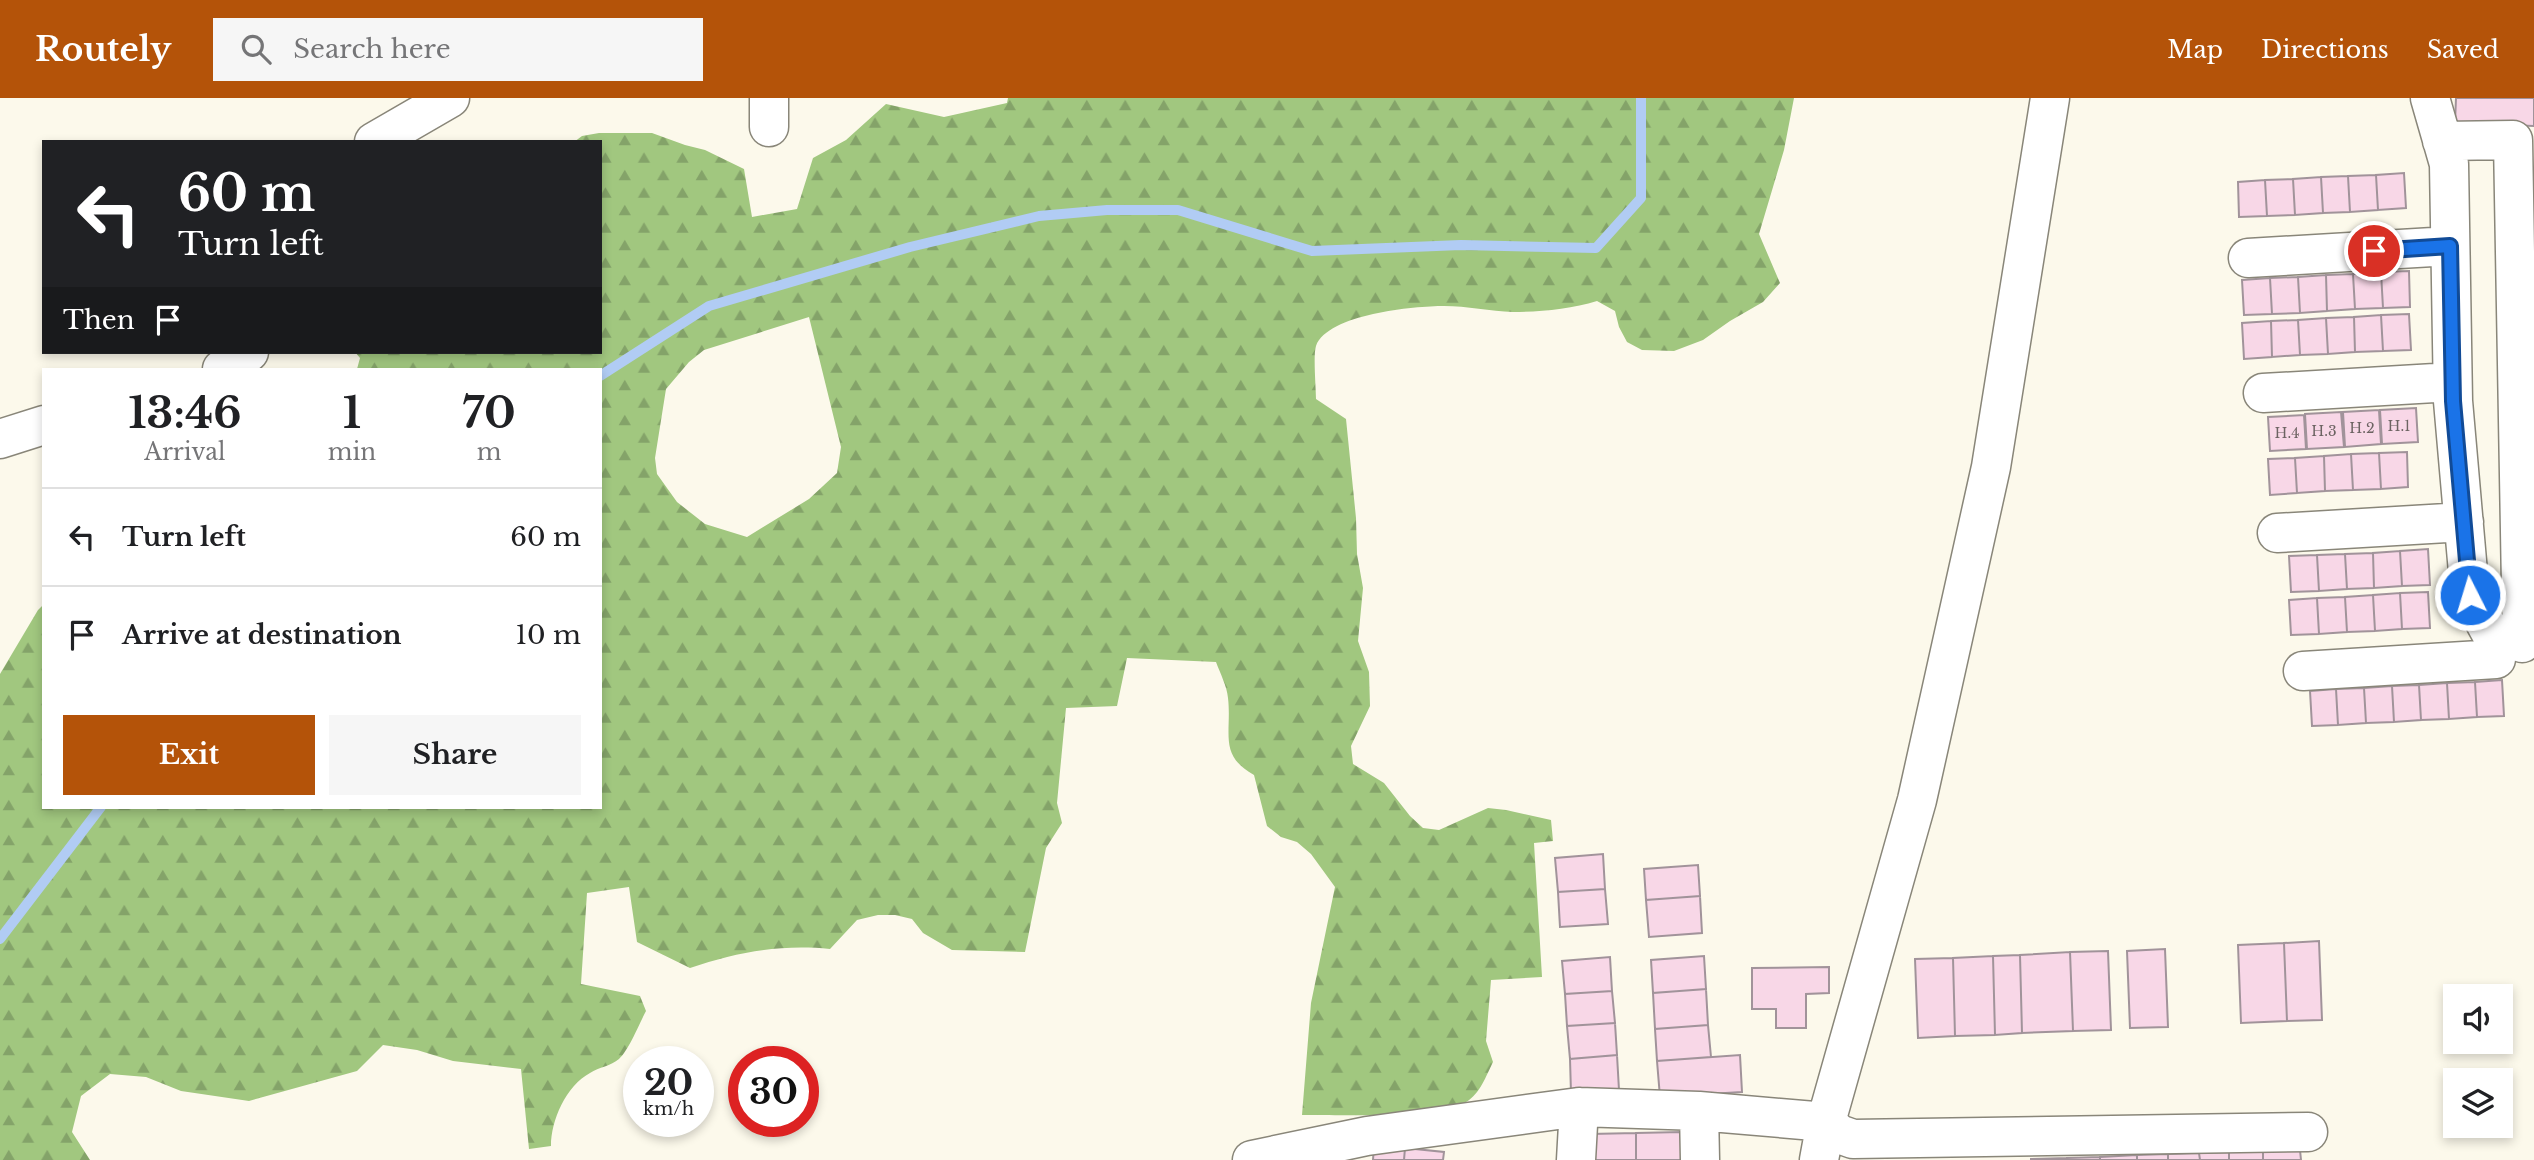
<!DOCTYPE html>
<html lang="en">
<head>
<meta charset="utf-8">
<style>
  body { margin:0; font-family:"Libre Baskerville",serif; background:#f6f6f6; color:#202124; height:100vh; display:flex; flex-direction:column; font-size:26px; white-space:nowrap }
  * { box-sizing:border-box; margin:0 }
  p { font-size:23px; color:#757577 }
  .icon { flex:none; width:38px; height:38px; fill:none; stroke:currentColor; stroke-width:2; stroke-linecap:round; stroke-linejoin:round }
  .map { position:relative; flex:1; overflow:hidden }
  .panel { position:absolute; left:42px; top:270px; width:560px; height:441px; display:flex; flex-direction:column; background:#fff; border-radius:0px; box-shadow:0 4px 10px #0003 }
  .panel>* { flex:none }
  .hud { position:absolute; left:42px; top:42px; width:560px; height:214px; border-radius:0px; box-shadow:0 4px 10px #0003; background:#202124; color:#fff; overflow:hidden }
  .tools { position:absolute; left:2443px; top:886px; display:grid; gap:14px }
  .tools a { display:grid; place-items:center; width:70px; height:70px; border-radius:0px; background:#fff; box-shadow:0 4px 10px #0003; font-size:35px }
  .speed { position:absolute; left:623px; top:948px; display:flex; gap:14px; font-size:35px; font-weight:700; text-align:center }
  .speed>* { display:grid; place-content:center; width:91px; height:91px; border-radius:50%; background:#fff; box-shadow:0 4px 10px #0003; line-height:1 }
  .speed small { font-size:18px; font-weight:400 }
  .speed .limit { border:10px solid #d22; background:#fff; color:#111 }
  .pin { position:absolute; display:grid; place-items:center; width:60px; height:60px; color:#fff; margin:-30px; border:4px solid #fff; border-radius:50%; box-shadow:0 2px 7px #0007 }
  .me { position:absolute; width:77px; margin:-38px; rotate:355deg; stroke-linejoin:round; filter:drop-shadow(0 0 5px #0008) }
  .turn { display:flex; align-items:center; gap:24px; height:147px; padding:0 21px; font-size:32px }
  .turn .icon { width:91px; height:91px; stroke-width:2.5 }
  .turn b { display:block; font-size:49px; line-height:60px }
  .then { display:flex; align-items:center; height:66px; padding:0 21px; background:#0003; gap:14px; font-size:26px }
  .eta { display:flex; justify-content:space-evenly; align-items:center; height:119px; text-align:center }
  .eta b { font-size:42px; font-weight:700; line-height:49px }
  .action { display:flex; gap:14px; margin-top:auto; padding:14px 21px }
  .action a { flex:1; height:80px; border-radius:0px; background:#b45309; color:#fff; font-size:28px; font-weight:700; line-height:80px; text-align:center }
  .action a+a { background:#f6f6f6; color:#202124 }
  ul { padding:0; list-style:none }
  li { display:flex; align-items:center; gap:21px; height:98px; padding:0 21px; border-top:2px solid #e0e0e0 }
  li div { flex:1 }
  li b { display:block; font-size:26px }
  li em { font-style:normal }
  header { display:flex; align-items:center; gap:42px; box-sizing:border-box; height:98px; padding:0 35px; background:#b45309; color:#fff }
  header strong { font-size:33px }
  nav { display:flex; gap:38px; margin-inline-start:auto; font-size:24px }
  .search { width:490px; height:63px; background:#f6f6f6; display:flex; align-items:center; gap:18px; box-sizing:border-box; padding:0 24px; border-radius:0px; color:#757577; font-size:26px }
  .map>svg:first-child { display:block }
</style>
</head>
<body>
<header>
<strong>Routely</strong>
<div class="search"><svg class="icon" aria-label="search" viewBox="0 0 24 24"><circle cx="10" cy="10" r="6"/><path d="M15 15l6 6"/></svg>Search here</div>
<nav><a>Map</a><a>Directions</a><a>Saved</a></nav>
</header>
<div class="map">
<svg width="2534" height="1062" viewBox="0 0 2534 1062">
  <defs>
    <pattern id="forest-firs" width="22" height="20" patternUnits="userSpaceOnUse" patternTransform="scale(1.75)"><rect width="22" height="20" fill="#a1c77f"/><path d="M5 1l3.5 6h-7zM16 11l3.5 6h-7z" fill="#84a369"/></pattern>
  </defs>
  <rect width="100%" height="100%" fill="#fcf9eb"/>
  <path fill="url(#forest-firs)" fill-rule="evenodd" d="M1008,0H1794L1784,52L1759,136L1780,185L1763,204L1730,223L1703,242L1674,253L1642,252L1627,244L1619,229L1615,213L1597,203C1571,211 1540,214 1513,214C1490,213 1467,208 1444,208C1414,208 1328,216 1316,248C1313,257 1316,290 1316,301L1346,321L1356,420L1357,456L1363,490L1358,543L1369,574L1370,608L1351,648L1353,666L1384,685L1410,718L1423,730L1439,732L1488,710L1506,712L1551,722L1553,743L1534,745L1542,879L1491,882L1486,943L1493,964C1486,978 1480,996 1466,1004C1437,1022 1339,1016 1302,1017L1311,905L1335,789L1311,756L1297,744L1281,739L1267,728L1254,677C1218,657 1232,635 1228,600C1227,588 1220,575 1216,564L1127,560L1117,608L1066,610L1057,705L1062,725L1046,750L1025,854L952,852L923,835L912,821L895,817H878L857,822L830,851C781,846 737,854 690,870L637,844L629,789L587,795L581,886L640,898L646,913C639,926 629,952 619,961C611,968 599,969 590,975C566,988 551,1022 551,1048L529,1051L521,971L453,963L417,952L383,947L357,973L249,1003L181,993L146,979L110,976L81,998L72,1034L90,1062H0V576L38,512L44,506V709H600V271H357L360,260L355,254H600V44H574L582,38L599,35H652L685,47L705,52L744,71L752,119L797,111L813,60L846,42L886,6L944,19L1007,5ZM809,219L841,349L837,375L809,401L747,439L705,426L677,404L657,376L655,360L666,291L689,264L704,252Z"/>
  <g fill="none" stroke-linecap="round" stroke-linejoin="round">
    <path stroke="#b1ccf4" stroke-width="10" d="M600,278L709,208L910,149L1039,118L1107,112H1178L1312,153L1461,147L1596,150L1641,100V0
      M0,841L101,709"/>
  </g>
  <path fill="#f8d7e7" stroke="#a1939a" stroke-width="2" d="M2456,0H2534V28L2455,25Z
    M2404,75L2406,110L2378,112L2376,77Z
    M2376,77L2378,112L2350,114L2348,78Z
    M2348,78L2350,114L2323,115L2321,79Z
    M2321,79L2323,115L2295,117L2293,81Z
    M2293,81L2295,117L2267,118L2265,82Z
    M2265,82L2267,118L2239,119L2238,84Z
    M2409,173L2410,209L2383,210L2381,174Z
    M2381,174L2383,210L2355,211L2353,176Z
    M2353,176L2355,211L2327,213L2326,177Z
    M2326,177L2327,213L2300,215L2298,179Z
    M2298,179L2300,215L2272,216L2270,180Z
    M2270,180L2272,216L2244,217L2242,182Z
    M2409,216L2411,252L2383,253L2381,217Z
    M2381,217L2383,253L2355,254L2354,219Z
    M2354,219L2355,254L2328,256L2326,220Z
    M2326,220L2328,256L2300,257L2298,222Z
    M2298,222L2300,257L2272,259L2271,223Z
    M2271,223L2272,259L2244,261L2242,225Z
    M2416,310L2418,344L2382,346L2380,312Z
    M2379,312L2381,346L2345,349L2343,314Z
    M2341,314L2344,349L2307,351L2305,316Z
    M2304,317L2306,351L2270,353L2268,319Z
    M2407,354L2408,389L2381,391L2379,355Z
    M2379,355L2381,391L2353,392L2351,356Z
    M2351,356L2353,392L2325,393L2324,358Z
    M2324,358L2325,393L2297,395L2295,360Z
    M2295,360L2297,395L2270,397L2268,361Z
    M2428,451L2430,487L2402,488L2400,453Z
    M2400,453L2402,488L2374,490L2373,455Z
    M2373,455L2374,490L2347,491L2345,456Z
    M2345,456L2347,491L2319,493L2317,457Z
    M2317,457L2319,493L2291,494L2289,458Z
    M2428,494L2430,530L2402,531L2400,495Z
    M2400,495L2402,531L2375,533L2373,497Z
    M2373,497L2375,533L2347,534L2345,499Z
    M2345,499L2347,534L2319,536L2317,500Z
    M2317,500L2319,536L2291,537L2289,502Z
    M2502,582L2504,618L2477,619L2475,584Z
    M2475,584L2477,619L2449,621L2447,585Z
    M2447,585L2449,621L2421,622L2419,587Z
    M2419,587L2421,622L2394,624L2392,588Z
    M2392,588L2394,624L2366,625L2364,590Z
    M2364,590L2366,625L2338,627L2336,591Z
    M2336,591L2338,627L2312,628L2310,593Z
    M1603,756L1605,791L1558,794L1555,760Z
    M1698,767L1700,798L1646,802L1644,771Z
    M1605,791L1608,826L1560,829L1558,794Z
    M1700,798L1702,835L1649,839L1646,802Z
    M2319,843L2322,922L2287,923L2284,845Z
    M2284,845L2287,923L2241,925L2238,847Z
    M2165,851L2168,929L2130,930L2127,853Z
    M2108,853L2111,932L2073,933L2070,854Z
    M2070,854L2073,933L2022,935L2020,857Z
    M2020,857L2022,935L1995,937L1993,858Z
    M1704,858L1706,891L1653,895L1651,862Z
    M1993,858L1995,937L1955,938L1953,860Z
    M1610,859L1612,893L1565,896L1562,863Z
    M1953,860L1955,938L1918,940L1915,861Z
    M1829,869V895L1806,896V930H1776V911H1752V870Z
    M1706,891L1708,927L1655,931L1653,895Z
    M1612,893L1615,925L1567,928L1565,896Z
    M1615,925L1617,957L1570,961L1567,928Z
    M1708,927L1711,959L1657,963L1655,931Z
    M1617,957L1619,992L1571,995L1570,961Z
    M1740,957L1742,994L1660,999L1657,963Z
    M1681,1034L1682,1062H1636V1035Z
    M1636,1035V1062H1591L1590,1036Z
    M1374,1047L1405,1050L1404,1062H1373Z
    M1405,1050L1444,1054L1443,1062H1404Z
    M2300,1052L2301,1062H2263V1053Z
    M2263,1053V1062H2229V1054Z
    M2229,1054V1062H2200L2199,1055Z
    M2199,1055L2200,1062H2168V1056Z
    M2168,1056V1062H2137V1057Z
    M2137,1057V1062H2100V1059Z
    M2100,1059V1062H2067V1060Z
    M2067,1060V1062H2031V1061Z"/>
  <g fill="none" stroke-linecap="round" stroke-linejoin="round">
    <defs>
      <path id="street" d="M769,0V29
        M2442,43L2513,42L2522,545
        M374,44L450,0
        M2248,160L2450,148
        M222,271L231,269L249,254
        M2263,295L2452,284
        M0,341L44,327
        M2277,435L2464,424
        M2303,573L2496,561L2494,541L2470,497L2453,303L2449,66L2430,0
        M1699,1013L1700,1062
        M1252,1062L1367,1038L1579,1009L1699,1013L1826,1024L1839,1036L1853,1041L2308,1034
        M1576,1062L1579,1009
        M1819,1062L1826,1024L1917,702L1991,369L2050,0"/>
    </defs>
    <use href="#street" stroke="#898679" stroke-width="41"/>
    <use href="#street" stroke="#fff" stroke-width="38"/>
  </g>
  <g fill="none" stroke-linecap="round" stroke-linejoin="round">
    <defs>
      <path id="route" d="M2374,153L2450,148L2453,303L2470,497"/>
    </defs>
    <use href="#route" stroke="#114b97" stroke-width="18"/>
    <use href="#route" stroke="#1a73e8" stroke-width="12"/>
  </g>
  <g text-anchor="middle" stroke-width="6" stroke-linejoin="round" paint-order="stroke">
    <g font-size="14" fill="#6c6362">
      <text x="2399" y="333">H.1</text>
      <text x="2362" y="335">H.2</text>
      <text x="2324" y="338">H.3</text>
      <text x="2287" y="340">H.4</text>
    </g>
  </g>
</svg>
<div class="tools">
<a><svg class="icon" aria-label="sound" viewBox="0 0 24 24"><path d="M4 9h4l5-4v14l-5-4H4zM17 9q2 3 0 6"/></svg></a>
<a><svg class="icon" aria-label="layers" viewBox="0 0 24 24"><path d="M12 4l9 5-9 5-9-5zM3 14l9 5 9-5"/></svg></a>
</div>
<div class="speed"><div>20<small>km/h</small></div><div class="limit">30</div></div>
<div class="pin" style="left:2374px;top:153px;background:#d93025"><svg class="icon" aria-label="arrive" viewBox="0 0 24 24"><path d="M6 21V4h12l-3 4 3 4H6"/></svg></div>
<svg class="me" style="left:2470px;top:497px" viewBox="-20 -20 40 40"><circle r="17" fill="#1a73e8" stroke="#fff" stroke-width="3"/><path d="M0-11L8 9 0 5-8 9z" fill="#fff"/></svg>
<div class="hud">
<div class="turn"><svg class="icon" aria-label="left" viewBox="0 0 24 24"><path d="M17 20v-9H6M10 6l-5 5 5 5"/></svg><div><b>60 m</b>Turn left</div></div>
<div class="then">Then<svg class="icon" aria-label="arrive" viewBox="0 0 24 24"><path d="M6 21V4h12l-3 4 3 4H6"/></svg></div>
</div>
<section class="panel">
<div class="eta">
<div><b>13:46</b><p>Arrival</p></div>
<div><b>1</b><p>min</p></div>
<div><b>70</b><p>m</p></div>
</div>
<ul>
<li><svg class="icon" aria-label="left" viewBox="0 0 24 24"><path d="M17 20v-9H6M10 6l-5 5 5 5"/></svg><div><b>Turn left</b></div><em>60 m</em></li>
<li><svg class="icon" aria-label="arrive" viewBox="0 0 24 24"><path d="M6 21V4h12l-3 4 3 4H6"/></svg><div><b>Arrive at destination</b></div><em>10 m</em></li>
</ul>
<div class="action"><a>Exit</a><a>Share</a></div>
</section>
</div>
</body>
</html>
